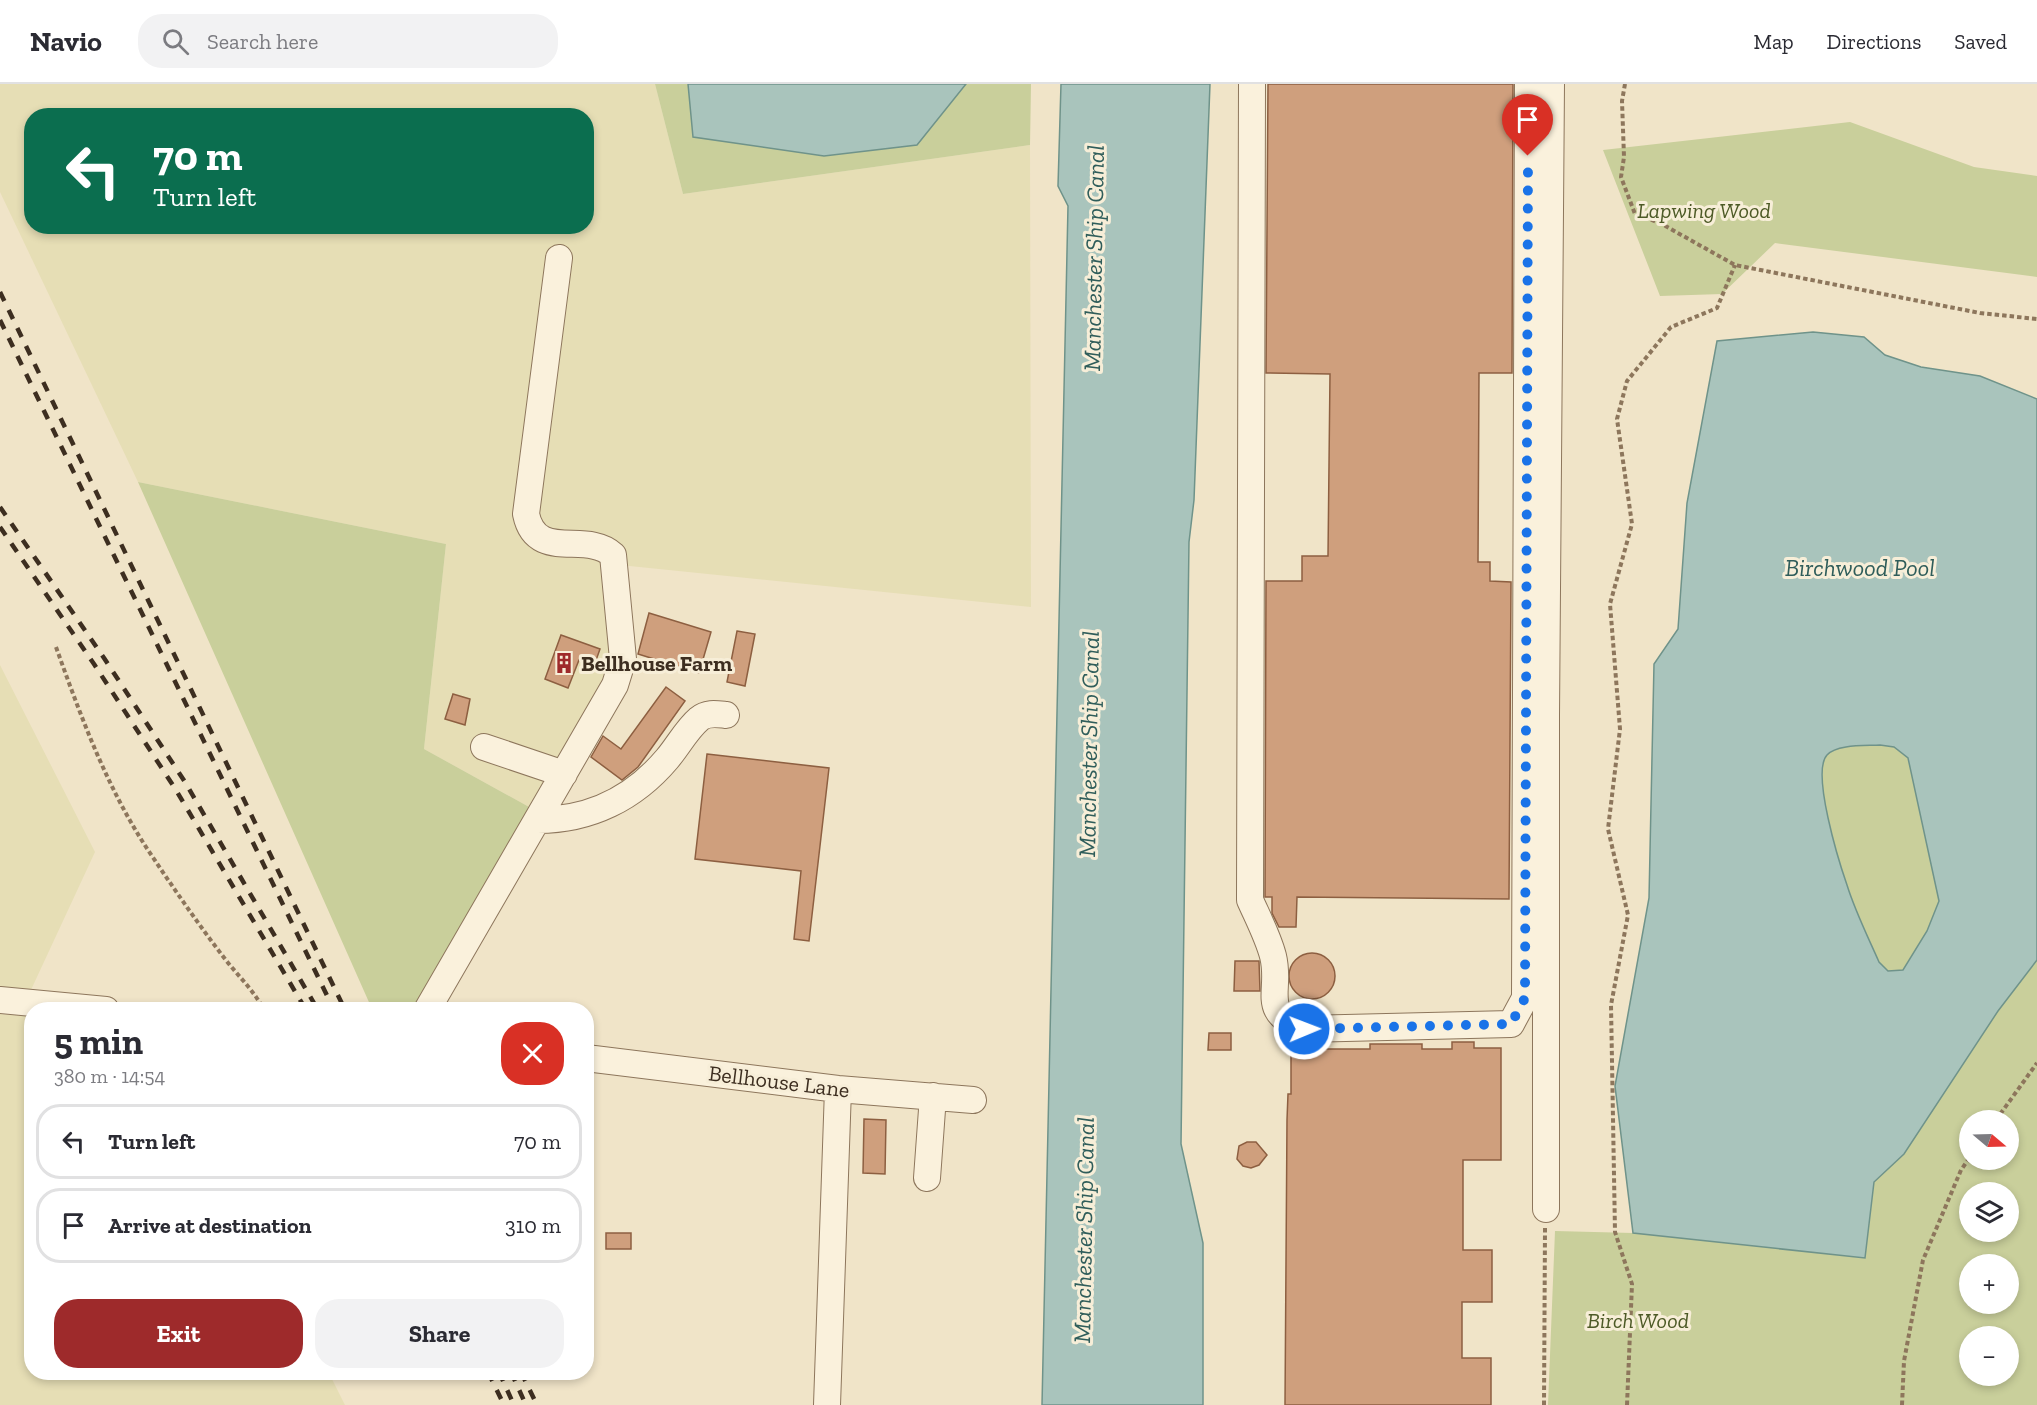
<!DOCTYPE html>
<html lang="en">
<head>
<meta charset="utf-8">
<style>
  body { margin:0; font-family:"Zilla Slab",serif; background:#f2f2f3; color:#2b2b33; height:100vh; display:flex; flex-direction:column; font-size:22px; white-space:nowrap }
  * { box-sizing:border-box; margin:0 }
  p { font-size:20px; color:#7c7c81 }
  .icon { flex:none; width:33px; height:33px; fill:none; stroke:currentColor; stroke-width:2; stroke-linecap:round; stroke-linejoin:round }
  .map { position:relative; flex:1; overflow:hidden }
  .drawer { position:absolute; left:24px; top:918px; width:570px; height:378px; display:flex; flex-direction:column; background:#fff; border-radius:24px; box-shadow:0 3px 9px #0003 }
  .drawer>* { flex:none }
  .top-card { position:absolute; left:24px; top:24px; width:570px; height:126px; border-radius:24px; box-shadow:0 3px 9px #0003; background:#0b6e4f; color:#fff; overflow:hidden }
  .needle { width:39px; rotate:109deg }
  .tools { position:absolute; left:1959px; top:1026px; display:grid; gap:12px }
  .tools a { display:grid; place-items:center; width:60px; height:60px; border-radius:50%; background:#fff; box-shadow:0 3px 9px #0003; font-size:30px }
  .pin { position:absolute; display:grid; place-items:center; width:51px; height:51px; color:#fff; margin:-62px -26px; border-radius:50% 50% 50% 0; rotate:-45deg; box-shadow:0 0 6px #0007 }
  .pin .icon { rotate:45deg }
  .me { position:absolute; width:66px; margin:-33px; rotate:89deg; stroke-linejoin:round; filter:drop-shadow(0 0 4px #0008) }
  .turn { display:flex; align-items:center; gap:21px; height:126px; padding:0 30px; font-size:27px }
  .turn .icon { width:78px; height:78px; stroke-width:2.5 }
  .turn b { display:block; font-size:42px; line-height:51px }
  .round { display:grid; place-items:center; flex:none; width:63px; height:63px; border-radius:24px; background:#f2f2f3 }
  .head { display:flex; align-items:center; justify-content:space-between; height:102px; padding:0 30px }
  h1 { font-size:36px; font-weight:800; line-height:45px }
  .primary-button { display:flex; gap:12px; margin-top:auto; padding:12px 30px }
  .primary-button a { flex:1; height:69px; border-radius:24px; background:#9e2a2b; color:#fff; font-size:24px; font-weight:800; line-height:69px; text-align:center }
  .primary-button a+a { background:#f2f2f3; color:#2b2b33 }
  ul { padding:0; list-style:none }
  li { display:flex; align-items:center; gap:18px; height:75px; margin:0 12px 9px; padding:0 18px; border:3px solid #e1e1e2; border-radius:24px }
  li div { flex:1 }
  li b { display:block; font-size:22px }
  li em { font-style:normal }
  header { display:flex; align-items:center; gap:36px; box-sizing:border-box; height:84px; padding:0 30px; background:#fff; border-bottom:2px solid #e1e1e2 }
  header strong { font-size:28px }
  nav { display:flex; gap:33px; margin-inline-start:auto; font-size:21px }
  .search { width:420px; height:54px; background:#f2f2f3; display:flex; align-items:center; gap:15px; box-sizing:border-box; padding:0 21px; border-radius:24px; color:#7c7c81; font-size:22px }
  .map>svg:first-child { display:block }
</style>
</head>
<body>
<header>
<strong>Navio</strong>
<div class="search"><svg class="icon" aria-label="search" viewBox="0 0 24 24"><circle cx="10" cy="10" r="6"/><path d="M15 15l6 6"/></svg>Search here</div>
<nav><a>Map</a><a>Directions</a><a>Saved</a></nav>
</header>
<div class="map">
<svg width="2037" height="1321" viewBox="0 0 2037 1321">
  <rect width="100%" height="100%" fill="#f0e4c8"/>
  <path fill="#e6deb5" fill-rule="evenodd" d="M0,0H655L683,110L1030,61L1031,523L610,480L620,576L540,729L424,665L446,460L138,398L0,108ZM32,32H586V142H32Z
    M0,581L95,768L30,908L0,906Z
    M0,930L31,932L32,1288L329,1289L345,1321H0Z"/>
  <path fill="#c9cf9b" fill-rule="evenodd" d="M655,0H1031L1030,61L683,110Z
    M1850,38L1974,83L2037,92V193L1775,159L1722,210L1660,212L1603,66Z
    M138,398L446,460L424,665L540,729L424,925H372Z
    M1880,661L1894,663L1908,674L1939,817L1927,847L1904,886L1888,887L1879,878C1868,853 1855,827 1847,801C1839,778 1811,688 1827,671C1837,660 1866,662 1880,661Z
    M2037,876V1321H1548L1555,1147L1633,1149L1865,1174L1874,1098L1904,1070L1998,927ZM1970,1036H2008V1076H1970ZM1970,1108H2008V1148H1970ZM1970,1180H2008V1220H1970ZM1970,1252H2008V1292H1970Z"/>
  <path fill="#a9c4bc" stroke="#6f938a" stroke-width="1.5" fill-rule="evenodd" d="M688,0H966L917,61L824,72L693,53Z
    M1061,0H1210L1194,416L1189,458L1181,1060L1203,1159V1321H1042L1068,122L1058,102Z
    M1813,248L1864,253L1885,271L1921,283L1980,292L2037,315V876L1998,927L1904,1070L1874,1098L1865,1174L1633,1149L1615,1002L1649,814L1654,580L1678,545L1687,419L1717,257ZM1880,661L1894,663L1908,674L1939,817L1927,847L1903,886L1888,887L1879,878C1868,853 1855,827 1847,801C1839,778 1811,688 1827,671C1837,660 1866,662 1880,661Z"/>
  <path fill="#cf9f7d" stroke="#8d5f41" stroke-width="1.5" d="M1268,0H1513L1512,289H1479L1478,478H1490V497L1511,498L1509,815L1297,813L1296,843H1279L1272,829V813H1265L1266,497H1302V472H1328L1330,290L1266,289Z
    M649,529L711,548L699,589L638,570Z
    M737,547L755,550L745,602L727,598Z
    M561,551L600,565L594,582L579,576L568,604L545,595Z
    M666,603L685,617L638,683L622,696L591,673L603,652L621,665Z
    M453,610L470,615L465,641L445,635Z
    M707,670L829,684L809,857L794,855L801,787L695,775Z
    M1289 892a23 23 0 1 1 46 0a23 23 0 1 1-46 0Z
    M1235,877H1259L1260,907H1234Z
    M1209,949H1231V966H1208Z
    M1452,958H1474V964H1501V1076H1463V1166H1492V1218H1462V1274H1491V1321H1285L1287,1036L1288,1010H1291V969H1294V965H1370V960H1422V965H1452Z
    M864,1035L886,1036L885,1090L863,1089Z
    M1247,1058H1256L1267,1071L1259,1081L1251,1084L1243,1082L1237,1075L1239,1062Z
    M606,1149H631V1165H606Z"/>
  <g fill="none" stroke-linecap="round" stroke-linejoin="round">
    <defs>
      <path id="minor" d="M1252,0L1250,816C1258,834 1268,853 1273,872C1282,908 1258,927 1304,945L1511,940L1525,914L1528,0
        M484,663L564,690
        M538,736C590,736 634,714 667,675C678,662 687,645 699,635C707,628 717,630 726,631
        M0,916L106,926
        M427,926L615,601L623,575L613,471C586,446 536,479 526,430L559,174
        M586,974L838,1005L973,1016
        M927,1094L933,1012
        M1546,1125V631L1551,0
        M827,1321L838,1005"/>
    </defs>
    <use href="#minor" stroke="#8d765c" stroke-width="28"/>
    <path stroke="#8d765c" stroke-width="4" stroke-dasharray="4.5 3" stroke-linecap="butt" d="M1625,0L1622,17L1624,73L1621,93L1635,130L1660,139L1735,181L1980,229L2037,235
      M56,563C81,633 107,704 148,766C172,802 196,837 222,871C236,890 253,905 264,926
      M1996,1036L2037,979
      M1544,1321L1545,1144
      M1627,1321L1632,1200L1615,1148L1611,921L1628,831L1608,745L1620,645L1610,520L1632,440L1617,335L1627,297L1671,243L1717,224L1735,181
      M1902,1321L1904,1277L1923,1176L1961,1086L1970,1073"/>
    <use href="#minor" stroke="#faf1dc" stroke-width="26"/>
    <path stroke="#3d2e20" stroke-width="4.5" stroke-dasharray="10 10" stroke-linecap="butt" d="M0,208L345,926
      M0,236L334,926
      M0,423L104,574L185,698L318,926
      M0,443L94,580L176,706L306,926
      M488,1288L504,1321
      M499,1288L514,1321
      M511,1288L526,1321
      M521,1288L537,1321"/>
  </g>
  <g fill="none" stroke-linecap="round" stroke-linejoin="round">
    <path stroke="#1a73e8" stroke-width="10" stroke-dasharray="0 18" d="M1304,945L1511,940L1525,914L1528,72"/>
  </g>
  <defs>
    <symbol id="building-bare" viewBox="-9 -9 18 18"><path d="M-4-6H4V6H1V3H-1V6H-4ZM-2.5-4.3h1.7v1.8h-1.7ZM.8-4.3h1.7v1.8H.8ZM-2.5-1h1.7V.8h-1.7ZM.8-1h1.7V.8H.8Z" fill="#9e2a2b" stroke="#f7eed8" stroke-width="2.5" paint-order="stroke"/></symbol>
  </defs>
  <g fill-rule="evenodd">
    <use href="#building-bare" x="549" y="564" width="30" height="30"/>
  </g>
  <g text-anchor="middle" stroke-width="6" stroke-linejoin="round" paint-order="stroke">
    <g font-size="22" font-style="italic" fill="#4d5a26" stroke="#f7eed8">
      <text x="1704" y="134">Lapwing Wood</text>
      <text x="1638" y="1244">Birch Wood</text>
    </g>
    <g font-size="22" font-weight="bold" fill="#3d2e20" stroke="#f7eed8" text-anchor="start">
      <text x="581" y="587">Bellhouse Farm</text>
    </g>
    <g font-size="22" fill="#3d2e20" stroke="#f7eed8">
      <text transform="translate(779 997) rotate(7)" y="8">Bellhouse Lane</text>
    </g>
    <g font-size="24" font-style="italic" fill="#2f5d5a" stroke="#f7eed8">
      <text transform="translate(1094 174) rotate(-89)" y="8">Manchester Ship Canal</text>
      <text x="1860" y="492">Birchwood Pool</text>
      <text transform="translate(1089 660) rotate(-89)" y="8">Manchester Ship Canal</text>
      <text transform="translate(1084 1146) rotate(-89)" y="8">Manchester Ship Canal</text>
    </g>
  </g>
</svg>
<div class="tools">
<a><svg class="needle" viewBox="-14 -14 28 28"><path d="M0-13l5 13h-10z" fill="#e53935"/><path d="M0 13l5-13h-10z" fill="#7c7c81"/></svg></a>
<a><svg class="icon" aria-label="layers" viewBox="0 0 24 24"><path d="M12 4l9 5-9 5-9-5zM3 14l9 5 9-5"/></svg></a>
<a>+</a>
<a>−</a>
</div>
<div class="pin" style="left:1528px;top:72px;background:#d93025"><svg class="icon" aria-label="arrive" viewBox="0 0 24 24"><path d="M6 21V4h12l-3 4 3 4H6"/></svg></div>
<svg class="me" style="left:1304px;top:945px" viewBox="-20 -20 40 40"><circle r="17" fill="#1a73e8" stroke="#fff" stroke-width="3"/><path d="M0-11L8 9 0 5-8 9z" fill="#fff"/></svg>
<div class="top-card">
<div class="turn"><svg class="icon" aria-label="left" viewBox="0 0 24 24"><path d="M17 20v-9H6M10 6l-5 5 5 5"/></svg><div><b>70 m</b>Turn left</div></div>
</div>
<section class="drawer">
<div class="head"><div><h1>5 min</h1><p>380 m · 14:54</p></div><a class="round" style="background:#d93025;color:#fff"><svg class="icon" aria-label="close" viewBox="0 0 24 24"><path d="M6 6l12 12M18 6L6 18"/></svg></a></div>
<ul>
<li><svg class="icon" aria-label="left" viewBox="0 0 24 24"><path d="M17 20v-9H6M10 6l-5 5 5 5"/></svg><div><b>Turn left</b></div><em>70 m</em></li>
<li><svg class="icon" aria-label="arrive" viewBox="0 0 24 24"><path d="M6 21V4h12l-3 4 3 4H6"/></svg><div><b>Arrive at destination</b></div><em>310 m</em></li>
</ul>
<div class="primary-button"><a>Exit</a><a>Share</a></div>
</section>
</div>
</body>
</html>
